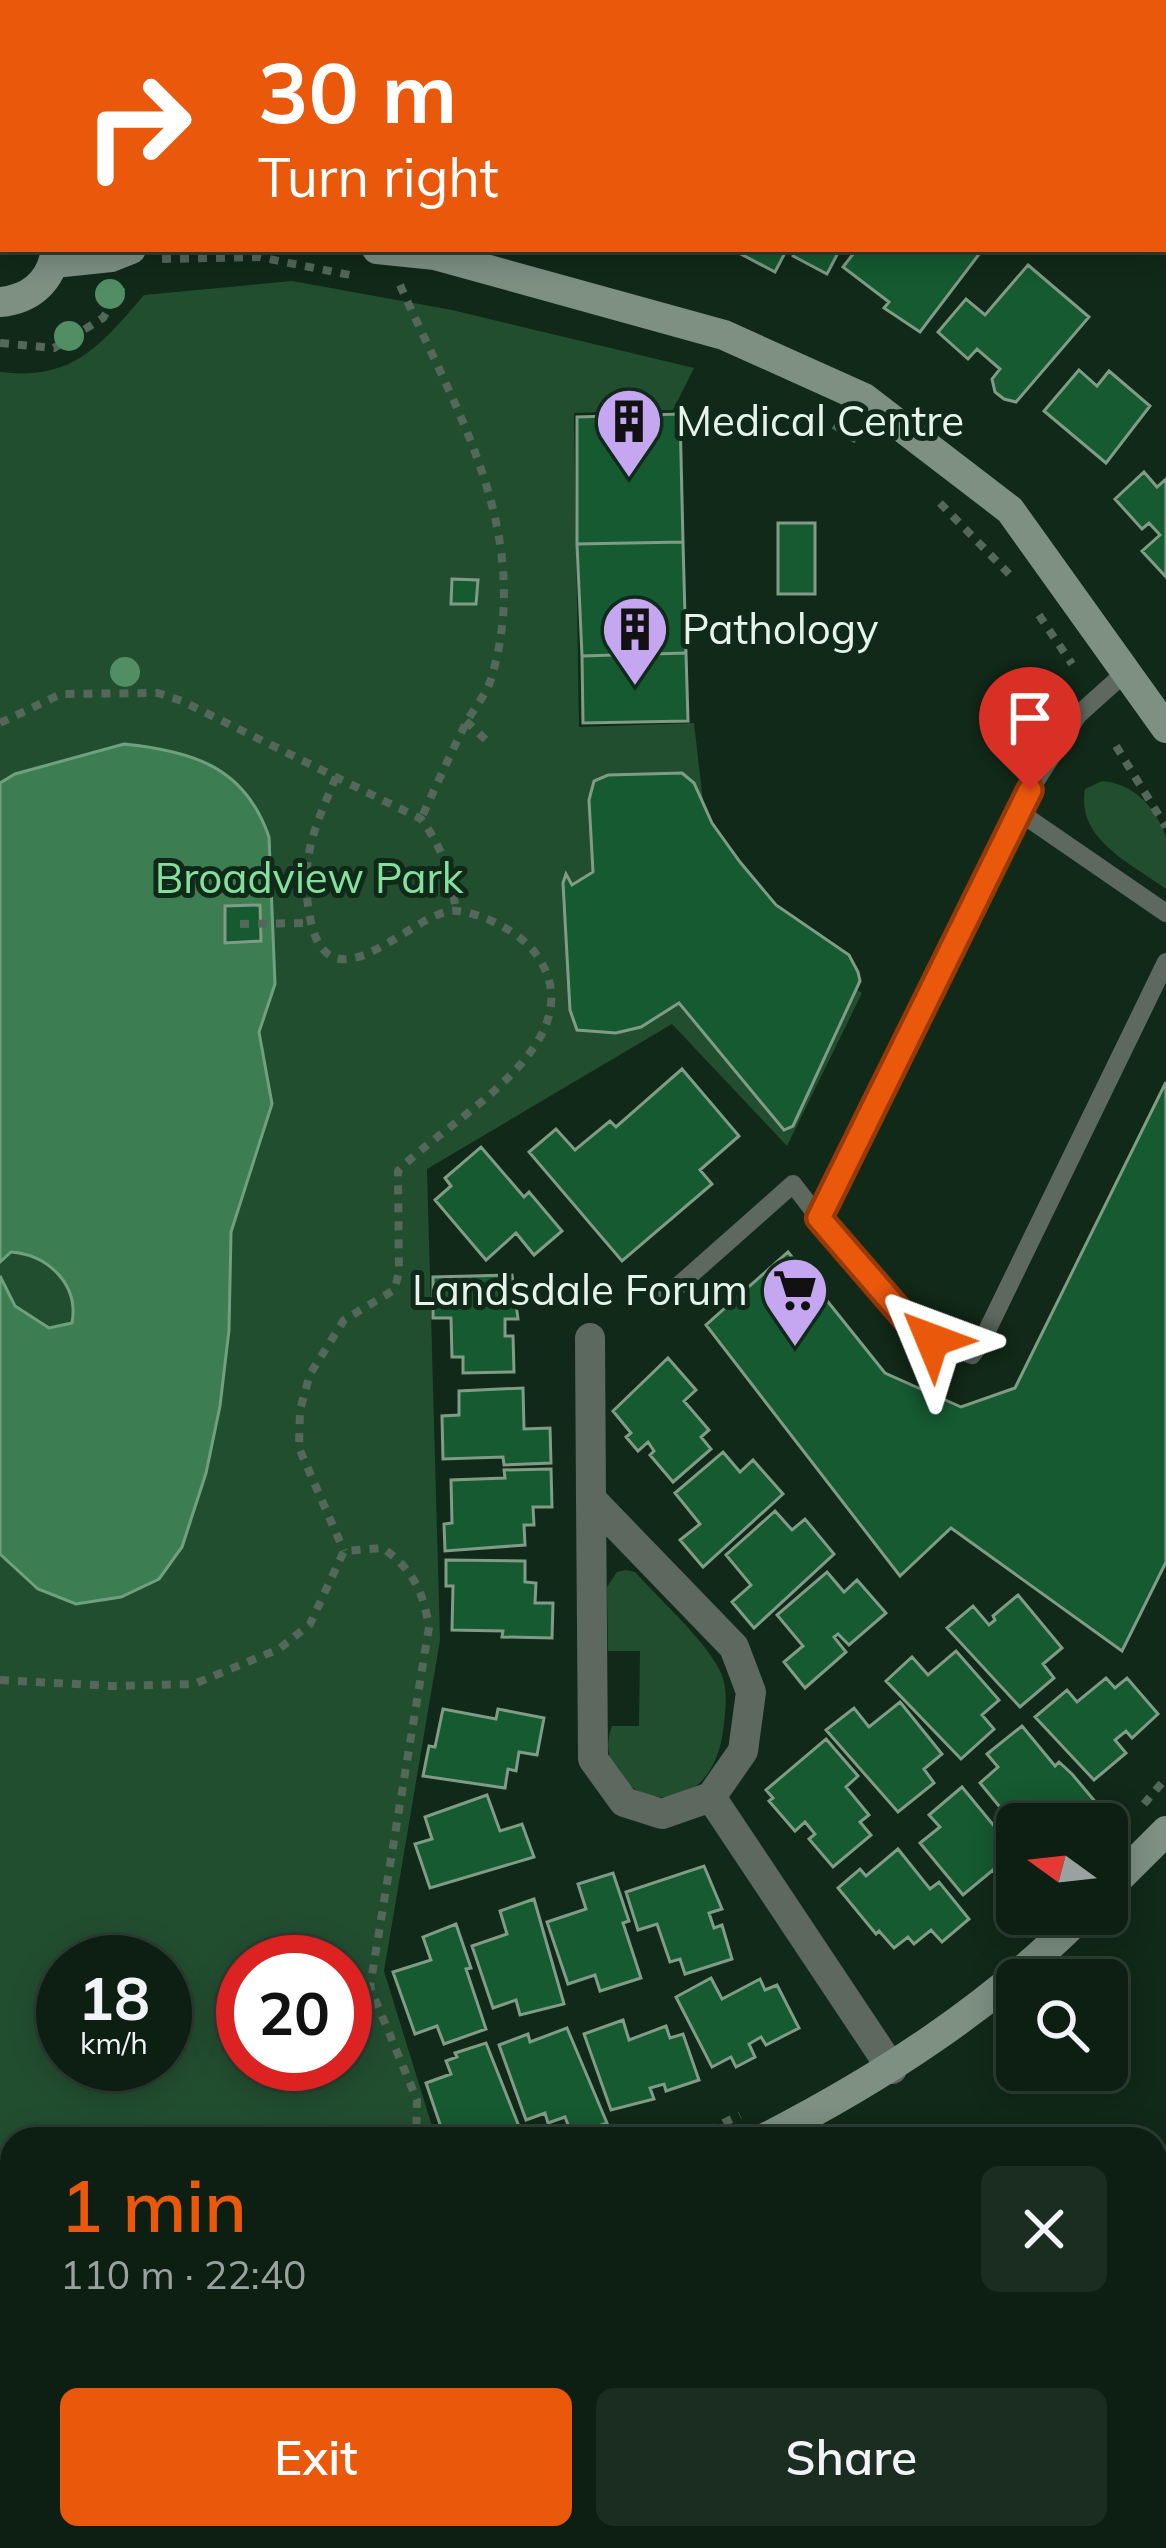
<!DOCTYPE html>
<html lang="en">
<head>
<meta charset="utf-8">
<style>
  body { margin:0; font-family:Mulish,sans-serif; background:#1b2c20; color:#f1f3f6; height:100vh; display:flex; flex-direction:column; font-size:45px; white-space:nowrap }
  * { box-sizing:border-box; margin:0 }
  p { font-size:39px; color:#9aa29f }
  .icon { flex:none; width:66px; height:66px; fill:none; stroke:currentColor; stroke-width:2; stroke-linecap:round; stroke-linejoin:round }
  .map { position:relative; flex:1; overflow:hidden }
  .panel { position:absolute; left:0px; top:2127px; width:1167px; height:423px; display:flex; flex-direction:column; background:#0d1f12; border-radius:36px 36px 0 0; box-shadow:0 6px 30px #0003,0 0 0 3px #2d3d32 }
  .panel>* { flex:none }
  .hud { position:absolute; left:0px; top:0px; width:1167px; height:252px; box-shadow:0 6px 30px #0003,0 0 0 3px #2d3d32; background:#ea580c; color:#fff; overflow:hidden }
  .needle { width:78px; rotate:285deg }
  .fabs { position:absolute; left:996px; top:1803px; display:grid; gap:24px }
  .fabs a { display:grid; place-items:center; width:132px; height:132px; border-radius:18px; background:#0d1f12; box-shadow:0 6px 30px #0003,0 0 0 3px #2d3d32; font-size:60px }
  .speed { position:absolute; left:36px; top:1935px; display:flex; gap:24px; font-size:60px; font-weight:700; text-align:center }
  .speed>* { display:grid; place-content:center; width:156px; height:156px; border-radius:50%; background:#0d1f12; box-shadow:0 6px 30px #0003,0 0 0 3px #2d3d32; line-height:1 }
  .speed small { font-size:30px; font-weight:400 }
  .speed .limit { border:18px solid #d22; background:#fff; color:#111 }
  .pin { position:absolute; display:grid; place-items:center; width:102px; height:102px; color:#fff; margin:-123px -51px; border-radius:50% 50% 50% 0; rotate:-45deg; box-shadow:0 0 12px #0007 }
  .pin .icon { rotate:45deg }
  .me { position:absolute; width:132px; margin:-66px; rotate:314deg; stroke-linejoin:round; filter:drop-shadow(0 0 9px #0008) }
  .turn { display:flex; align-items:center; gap:42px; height:252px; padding:0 60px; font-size:54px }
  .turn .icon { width:156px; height:156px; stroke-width:2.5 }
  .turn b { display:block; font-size:84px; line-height:102px }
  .round { display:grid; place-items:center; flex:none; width:126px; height:126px; border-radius:18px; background:#1b2c20 }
  .head { display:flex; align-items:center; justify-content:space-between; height:204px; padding:0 60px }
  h1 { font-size:72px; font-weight:600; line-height:90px; color:#ea580c }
  .cta { display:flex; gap:24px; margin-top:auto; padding:24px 60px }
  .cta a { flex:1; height:138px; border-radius:18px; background:#ea580c; color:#fff; font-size:48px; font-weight:600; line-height:138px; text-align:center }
  .cta a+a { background:#1b2c20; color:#f1f3f6 }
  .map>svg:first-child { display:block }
</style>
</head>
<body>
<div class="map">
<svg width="1166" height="2548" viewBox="0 0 1166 2548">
  <rect width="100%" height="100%" fill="#112918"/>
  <path fill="#224e30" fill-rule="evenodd" d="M292,281L452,310L694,368L673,410L574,413L579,727L694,723L703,801L710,827L800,956L862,993L787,1146L672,1024L427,1169L440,1640L384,1971L436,2139H12V2198L0,2197V372C73,381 100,346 144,295ZM63,1962H165V2064H63ZM243,1962H345V2064H243Z
    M1102,781C1133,783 1157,808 1166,838C1166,853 1166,874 1166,889C1131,863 1076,840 1085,789Z
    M626,1570L635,1572C660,1600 702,1637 719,1669C728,1686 726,1705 724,1723C713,1844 585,1796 612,1726H639L640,1651H608L607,1587L617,1572Z"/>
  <path fill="#3c7d51" stroke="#6fa17f" stroke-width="3" d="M124,744C193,751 245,767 269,837L275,984L259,1032L272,1104L231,1232L229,1330L220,1406L206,1473L182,1547L159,1579L121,1597L76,1604L38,1589L0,1554V1276L15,1306L49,1328L72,1323C79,1285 49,1255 11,1252L0,1262V783L15,774Z"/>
  <path fill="#155a31" stroke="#809b86" stroke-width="3" d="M738,249H787L775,272L737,252Z
    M794,249H840L827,274L793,256Z
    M857,249H881L886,253L889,249H983L920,332L884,308L889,302L843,267Z
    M1028,265L1089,317L1016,402L1004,399L995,392L992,379L1000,369L977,349L968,359L938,332L966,299L985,315Z
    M1079,370L1097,386L1109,371L1150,406L1106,463L1044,411Z
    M680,414L683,542L577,544V417Z
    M1144,472L1157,487L1166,479V577L1142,551L1160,535L1149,523L1142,529L1115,499Z
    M778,523H815V594H778Z
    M683,542L686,653L582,656L577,544Z
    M452,579L478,580L476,604H451Z
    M686,653L688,721L583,723L582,656Z
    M682,773L694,783L712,823L740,862L776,905L849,955L858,972L860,981L793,1126L784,1130L679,1003L641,1027L616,1033L577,1030L570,1010L563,883L566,874L572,885L593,872L589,800L594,781L608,775Z
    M260,905L261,941L225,943V906Z
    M682,1069L739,1136L700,1170L712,1184L622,1261L529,1152L556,1129L575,1150L610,1121L616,1127Z
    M1166,1082V1562L1122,1651L951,1528L900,1576L706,1325L788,1252L885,1373L961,1407L1015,1388Z
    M481,1147L524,1197L529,1192L562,1231L534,1255L516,1233L486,1260L435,1200L451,1186L445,1178Z
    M512,1275L518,1319H505V1336H513L514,1372L463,1373V1357H452L451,1318H433V1277Z
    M668,1358L696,1390L684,1401L709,1430L701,1437L711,1449L673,1482L650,1455L654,1451L648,1442L638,1451L626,1437L631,1433L613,1411Z
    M523,1388L524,1429L550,1428L551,1463L504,1465L503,1457L443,1459L442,1416L459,1415V1391Z
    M723,1452L740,1472L753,1460L783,1494L703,1567L680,1540L700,1524L675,1493Z
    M551,1469L552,1507H533L534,1525H524L525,1545L445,1551L444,1524L452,1523L451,1480L505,1478L504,1470Z
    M775,1511L792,1530L805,1519L834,1554L754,1628L732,1602L751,1585L726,1555Z
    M446,1560L525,1561V1582L536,1583L535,1603H553L552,1638L502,1637L503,1631L452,1630L453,1586H446Z
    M827,1572L844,1592L857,1580L886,1613L849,1645L838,1634L834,1637L846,1652L805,1688L784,1662L803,1646L777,1615Z
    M1018,1595L1062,1648L1043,1664L1054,1678L1020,1707L947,1628L973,1606L989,1625L995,1620L993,1616Z
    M956,1651L999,1700L982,1715L994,1729L961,1759L886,1681L912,1657L928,1675Z
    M1106,1678L1115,1688L1127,1678L1158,1714L1132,1738L1126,1731L1115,1740L1126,1753L1094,1780L1035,1717L1067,1690L1077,1702Z
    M900,1702L942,1754L924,1769L934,1783L898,1812L826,1730L854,1708L869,1727Z
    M443,1709L496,1719L498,1709L544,1718L537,1755L519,1752L516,1771L508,1769L505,1788L423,1776L429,1746L435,1747Z
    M1022,1726L1055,1766L1059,1762L1072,1774L1098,1805L1075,1824H1068L1054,1807L1034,1824H1017V1828L980,1783L998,1767L987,1754Z
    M826,1739L858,1776L846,1787L869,1815L860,1822L871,1835L833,1867L809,1839L815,1834L805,1822L795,1831L769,1801L773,1798L766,1790Z
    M962,1787L999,1832L1005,1827L1017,1841V1882L1008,1889L993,1870L963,1895L920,1843L940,1827L929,1815Z
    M487,1795L500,1831L522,1824L534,1857L430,1888L415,1844L432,1839L425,1817Z
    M898,1849L930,1889L939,1882L969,1919L942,1942L931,1930L914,1944L908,1937L894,1948L879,1931L876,1934L838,1888L860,1869L866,1876Z
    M704,1866L722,1909L709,1913L714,1928L722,1925L732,1959L685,1974L680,1959L670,1962L657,1924L638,1930L626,1892Z
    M613,1873L629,1921L623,1923L641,1978L600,1991L595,1975L568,1984L547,1922L586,1909L578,1884Z
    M534,1899L564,2004L520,2015L516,2000L493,2008L472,1946L507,1934L500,1911Z
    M456,1924L471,1968L466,1969L486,2029L444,2044L437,2026L415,2034L393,1972L431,1960L423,1937Z
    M711,1978L722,1999L760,1979L765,1990L777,1985L799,2028L766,2045L761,2037L749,2044L755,2057L736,2067L731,2057L712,2067L676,1997Z
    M623,2020L629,2040L666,2026L670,2038L683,2034L699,2080L666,2091L664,2084L650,2088L654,2099L611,2110L584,2034Z
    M567,2028L607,2123L572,2135L565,2117L548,2123L545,2113L526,2120L499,2045L528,2034L530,2042Z
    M486,2043L524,2139H487L485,2132L465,2139H445L426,2083L451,2074L446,2061L457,2057L455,2053Z"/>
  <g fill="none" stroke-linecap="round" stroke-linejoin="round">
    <path stroke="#536859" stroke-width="8" stroke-dasharray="9 9" stroke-linecap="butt" d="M3,0L4,3
      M162,259L259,257L355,276
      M400,285C457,413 535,535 491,679C486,696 472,710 464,727C449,757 435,788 421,819
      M0,343L54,348L103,318L122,287
      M834,425L861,443
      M940,503L1013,578
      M1039,615L1072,664
      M466,721L490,744
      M0,723L61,694L158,693L182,701L421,819C443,848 450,874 456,910
      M1116,746L1166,827
      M336,777C314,829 299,860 310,918C330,1017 416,906 457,911C483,913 521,933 536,954C600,1043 446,1120 398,1171L399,1273L394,1290L344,1320L310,1374L300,1410L299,1448L344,1551
      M240,924L311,923
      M0,1680L112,1686L194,1684L279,1649L310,1624L344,1551L383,1548C413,1570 423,1591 429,1627L370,1987L417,2100L416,2139
      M1144,1804L1166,1778
      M691,2139L740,2115
      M0,2208L12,2209
      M1155,2483L1166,2479"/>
    <path stroke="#5d685f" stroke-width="18" d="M1127,671L1078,715L1030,790L819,1218L914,1328L932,1340L972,1355L981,1343L1166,962
      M1019,812L1166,913
      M661,1301L793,1184L819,1218"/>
    <path stroke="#5d685f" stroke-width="30" d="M1146,0L1149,3
      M492,3L493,0
      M590,1338L591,1499L593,1759L624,1802L662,1814L711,1797L743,1751L751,1692L734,1647L591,1499
      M711,1797L892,2069
      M627,2538L628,2548
      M1002,2548L1022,2538"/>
    <path stroke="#7d9082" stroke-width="30" d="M0,115L3,123
      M0,192H3
      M377,249L435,255L724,335L864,398L1010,510L1166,728
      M54,263L111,257L131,249
      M0,302C32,299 52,280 56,249
      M1107,1890L1166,1831
      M763,2139C880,2079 990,2008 1083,1914
      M0,2246L12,2248
      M184,2548L185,2538"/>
  </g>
  <g fill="#518e63">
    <circle cx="110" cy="294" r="15"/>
    <circle cx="69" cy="336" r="15"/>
    <circle cx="125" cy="672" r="15"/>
  </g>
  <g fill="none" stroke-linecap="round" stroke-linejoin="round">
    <defs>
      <path id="route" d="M932,1340L914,1328L819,1218L1030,790"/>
    </defs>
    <use href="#route" stroke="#983908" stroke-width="30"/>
    <use href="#route" stroke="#ea580c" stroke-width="21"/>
  </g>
  <defs>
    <symbol id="building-pin" viewBox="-11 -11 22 30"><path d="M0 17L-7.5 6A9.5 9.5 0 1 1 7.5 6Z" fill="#c5a7f1" stroke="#112918"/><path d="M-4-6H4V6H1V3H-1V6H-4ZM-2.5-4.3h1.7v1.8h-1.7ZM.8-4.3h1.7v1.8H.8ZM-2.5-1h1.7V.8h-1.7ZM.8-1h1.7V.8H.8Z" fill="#111"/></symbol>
    <symbol id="supermarket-pin" viewBox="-11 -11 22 30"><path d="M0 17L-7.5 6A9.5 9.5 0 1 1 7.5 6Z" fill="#c5a7f1" stroke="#112918"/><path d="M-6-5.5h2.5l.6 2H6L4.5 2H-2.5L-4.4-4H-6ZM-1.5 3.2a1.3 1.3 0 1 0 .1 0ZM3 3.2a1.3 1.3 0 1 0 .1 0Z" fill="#111"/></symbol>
  </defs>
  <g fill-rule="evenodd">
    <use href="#building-pin" x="591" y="383" width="76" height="104"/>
    <use href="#building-pin" x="597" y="591" width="76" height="104"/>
    <use href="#supermarket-pin" x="757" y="1252" width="76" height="104"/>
  </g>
  <g text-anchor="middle" stroke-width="10" stroke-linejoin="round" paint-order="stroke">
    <g font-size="42" fill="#e6f4e9" stroke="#112918" text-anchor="start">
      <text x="676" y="436">Medical Centre</text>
      <text x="682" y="644">Pathology</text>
      <text x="748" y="1305" text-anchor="end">Landsdale Forum</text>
    </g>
    <g font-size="42" fill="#85e0a0" stroke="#112918">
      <text x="309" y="893">Broadview Park</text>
    </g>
  </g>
</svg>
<div class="fabs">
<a><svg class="needle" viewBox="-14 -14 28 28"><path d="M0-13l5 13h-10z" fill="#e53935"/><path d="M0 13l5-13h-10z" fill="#9aa29f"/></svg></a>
<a><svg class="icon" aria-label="search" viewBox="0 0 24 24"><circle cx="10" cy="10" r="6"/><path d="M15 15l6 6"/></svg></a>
</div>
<div class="speed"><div>18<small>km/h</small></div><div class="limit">20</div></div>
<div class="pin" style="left:1030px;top:790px;background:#d93025"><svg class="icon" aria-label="arrive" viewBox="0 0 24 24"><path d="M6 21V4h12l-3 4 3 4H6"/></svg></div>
<svg class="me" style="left:932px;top:1340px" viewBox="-20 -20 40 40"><path d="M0-17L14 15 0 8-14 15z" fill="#ea580c" stroke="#fff" stroke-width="4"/></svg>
<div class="hud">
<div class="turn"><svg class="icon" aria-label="right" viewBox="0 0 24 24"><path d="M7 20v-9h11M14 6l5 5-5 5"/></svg><div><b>30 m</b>Turn right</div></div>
</div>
<section class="panel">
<div class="head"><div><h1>1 min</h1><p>110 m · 22:40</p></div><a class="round"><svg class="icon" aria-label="close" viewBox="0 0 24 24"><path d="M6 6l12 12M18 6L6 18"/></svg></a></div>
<div class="cta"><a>Exit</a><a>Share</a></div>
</section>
</div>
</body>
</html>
